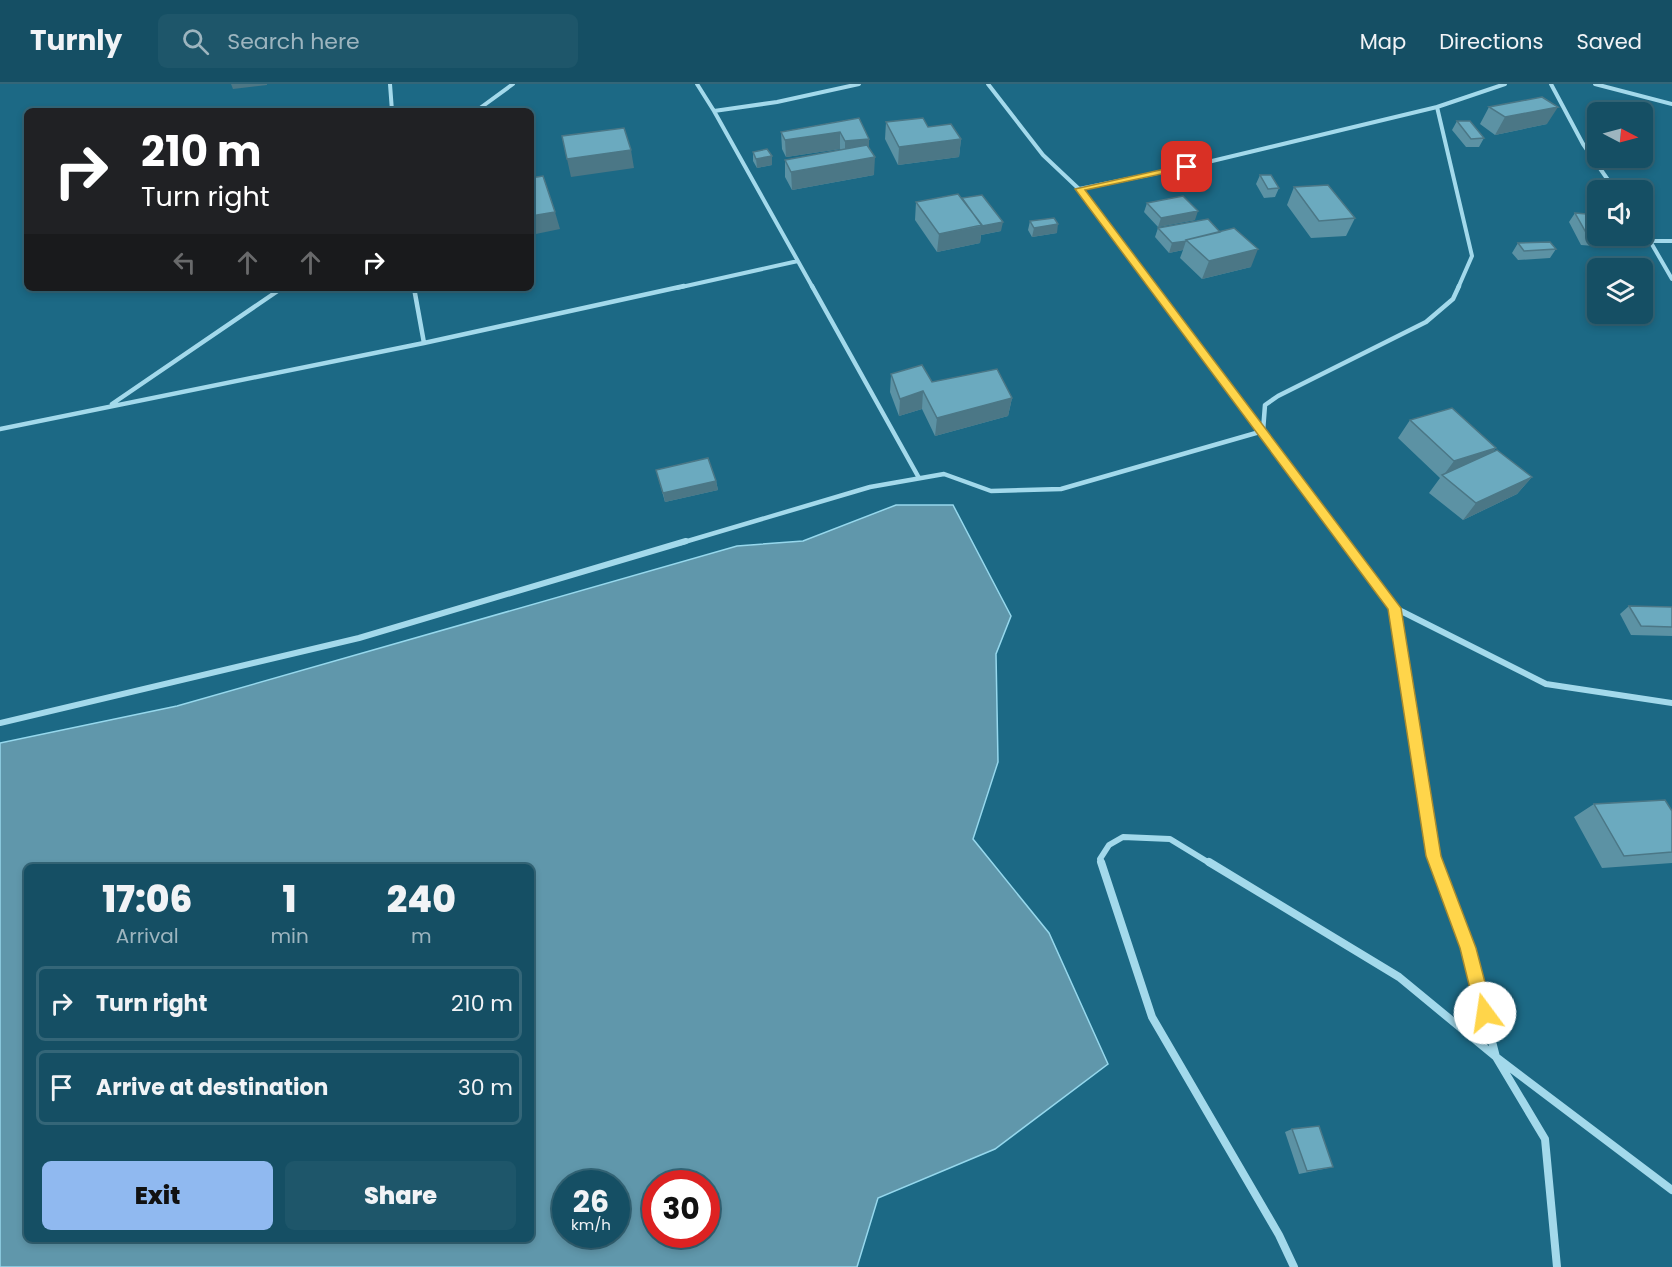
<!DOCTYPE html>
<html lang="en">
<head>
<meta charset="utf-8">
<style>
  body { margin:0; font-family:Poppins,sans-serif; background:#1e566a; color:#f1f3f6; height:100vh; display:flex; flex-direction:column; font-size:22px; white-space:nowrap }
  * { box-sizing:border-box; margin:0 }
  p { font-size:20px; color:#9db5bf }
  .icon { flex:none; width:33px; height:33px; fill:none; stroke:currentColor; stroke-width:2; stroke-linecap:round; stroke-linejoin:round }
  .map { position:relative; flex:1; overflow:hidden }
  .drawer { position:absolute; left:24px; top:780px; width:510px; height:378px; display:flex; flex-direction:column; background:#154f64; border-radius:9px; box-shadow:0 3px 9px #0003,0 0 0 2px #346678 }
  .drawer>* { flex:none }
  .hud { position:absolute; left:24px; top:24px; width:510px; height:183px; border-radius:9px; box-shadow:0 3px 9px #0003,0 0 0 2px #346678; background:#202124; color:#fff; overflow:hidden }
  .needle { width:39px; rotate:96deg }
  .fabs { position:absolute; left:1587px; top:18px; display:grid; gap:12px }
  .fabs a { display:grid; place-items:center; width:66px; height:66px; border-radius:9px; background:#154f64; box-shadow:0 3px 9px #0003,0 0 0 2px #346678; font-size:30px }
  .speed { position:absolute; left:552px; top:1086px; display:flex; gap:12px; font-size:30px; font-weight:700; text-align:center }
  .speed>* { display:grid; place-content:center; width:78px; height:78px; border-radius:50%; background:#154f64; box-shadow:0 3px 9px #0003,0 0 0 2px #346678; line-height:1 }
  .speed small { font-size:15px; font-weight:400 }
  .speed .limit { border:9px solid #d22; background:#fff; color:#111 }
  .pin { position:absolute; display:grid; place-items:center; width:51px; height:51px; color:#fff; margin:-26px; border-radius:12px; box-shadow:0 3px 9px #0006 }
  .me { position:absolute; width:66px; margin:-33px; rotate:346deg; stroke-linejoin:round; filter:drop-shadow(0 0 4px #0008) }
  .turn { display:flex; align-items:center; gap:21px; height:126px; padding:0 18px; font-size:27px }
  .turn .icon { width:78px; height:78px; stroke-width:2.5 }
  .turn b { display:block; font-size:42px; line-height:51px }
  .lanes { display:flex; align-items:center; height:57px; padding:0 18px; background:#0003; justify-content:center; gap:30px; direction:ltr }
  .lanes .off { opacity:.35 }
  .eta { display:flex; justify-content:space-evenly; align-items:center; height:102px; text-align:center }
  .eta b { font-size:36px; font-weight:800; line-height:42px }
  .primary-button { display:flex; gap:12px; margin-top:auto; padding:12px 18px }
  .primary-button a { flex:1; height:69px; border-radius:9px; background:#90b9f0; color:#111; font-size:24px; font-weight:800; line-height:69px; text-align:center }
  .primary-button a+a { background:#1e566a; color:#f1f3f6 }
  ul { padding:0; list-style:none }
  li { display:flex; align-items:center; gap:18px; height:75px; margin:0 12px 9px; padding:0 6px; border:3px solid #346678; border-radius:9px }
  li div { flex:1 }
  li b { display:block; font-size:22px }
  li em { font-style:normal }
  header { display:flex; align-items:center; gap:36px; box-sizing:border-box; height:84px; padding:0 30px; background:#154f64; border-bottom:2px solid #346678 }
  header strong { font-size:28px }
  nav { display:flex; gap:33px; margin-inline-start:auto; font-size:21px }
  .search { width:420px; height:54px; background:#1e566a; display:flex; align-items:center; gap:15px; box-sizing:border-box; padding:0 21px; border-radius:9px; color:#9db5bf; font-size:22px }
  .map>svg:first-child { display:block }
</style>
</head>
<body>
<header>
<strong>Turnly</strong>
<div class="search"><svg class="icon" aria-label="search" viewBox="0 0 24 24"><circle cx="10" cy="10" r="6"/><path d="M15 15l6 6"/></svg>Search here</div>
<nav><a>Map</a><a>Directions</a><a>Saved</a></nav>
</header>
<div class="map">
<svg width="1672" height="1183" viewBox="0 0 1672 1183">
  <rect width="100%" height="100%" fill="#1c6985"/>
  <path fill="#6097ab" stroke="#96d8ed" stroke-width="1.5" fill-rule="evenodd" d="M896,421H953L1011,532L996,570L998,678L973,755L1049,849L1108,980L995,1065L878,1114L857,1183H0V659L177,622L737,462L803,457ZM27,783H531V1155H27ZM566,1100H616V1150H566ZM656,1100H706V1150H656Z"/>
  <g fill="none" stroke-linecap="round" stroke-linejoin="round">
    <path stroke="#a3d9eb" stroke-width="4" d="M390,0L392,27
      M697,0L714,27
      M988,0L1043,71L1079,105
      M1551,0L1583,60L1615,106
      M1595,0L1672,20
      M476,27L513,0
      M1642,146L1650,157H1672
      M1650,157L1672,195
      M677,204L798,177
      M813,204L714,27L777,18L859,0
      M1153,204L1079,105L1187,83L1437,23
      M1458,204L1472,172L1437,23L1505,0"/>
    <path stroke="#a3d9eb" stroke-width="4.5" d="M812,202L919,394
      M1152,202L1346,459
      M414,204L424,259
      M112,320L282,204
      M0,345L424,259L684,202
      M681,459L870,403L944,390L991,407L1061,405L1263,347L1265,321L1278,312L1426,238L1453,215L1459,202"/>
    <path stroke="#a3d9eb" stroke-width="6" d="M1345,457L1395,524L1546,600L1672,619
      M1395,524L1436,780
      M0,639L359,554L686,457
      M1102,780L1100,775L1109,761L1123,753L1170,755L1211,780"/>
    <path stroke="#a3d9eb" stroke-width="8" d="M1101,778L1152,933L1279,1151L1294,1183
      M1209,778L1399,893L1496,973L1468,864L1435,778
      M1557,1183L1545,1055L1496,973L1672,1106"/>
  </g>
  <path fill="#5c92a4" d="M1489,23L1547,40L1495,51L1480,40Z
    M859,34L869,55V65L874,91L792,106L785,93V76L841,66L840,65L786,73L782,65L781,48Z
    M1457,37L1484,54L1479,63H1466L1452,46Z
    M886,38L961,55L959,73L898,81L885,55Z
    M753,68L772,81L757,84L753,77Z
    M1260,91L1279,104L1275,113L1264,114L1256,100Z
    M1294,103L1355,134L1346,152L1311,154L1287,121Z
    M962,115L1001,147L981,151L980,159L937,168L915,136L916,118Z
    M1147,119L1195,136L1158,143L1144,128Z
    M1575,129L1613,154L1607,163L1581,161L1569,138Z
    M1030,137L1057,149L1032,153L1028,146Z
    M1158,144L1251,183L1202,195L1180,174L1183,166L1169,169L1155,153Z
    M1518,159L1556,165L1550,174L1518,176L1512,169Z
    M891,290L1012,314L1008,332L935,352L922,325L899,332L890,308Z
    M1410,336L1496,364L1493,368L1532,393L1517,410L1463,436L1429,409L1440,394L1398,354Z
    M656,386L716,397L718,406L665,418Z
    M1629,522L1672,523V552L1631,551L1620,530Z
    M1594,720L1672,768V779L1602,784L1574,733Z
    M1292,1045L1333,1083L1299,1090L1285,1048Z"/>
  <path fill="#4b7786" d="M231,0H267V1L233,5Z
    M1558,23L1547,40L1495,51L1505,33Z
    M840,48V65L786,73L785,56Z
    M869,55V72L845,75V57Z
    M961,55L959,73L898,81L899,63Z
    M631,66L634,84L571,93L567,75Z
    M772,72V81L757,84L756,75Z
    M875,73L874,91L792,106L791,88Z
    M1198,127L1195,136L1158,143L1161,134Z
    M555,128L560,145L531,151V132Z
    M1003,138L1001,147L981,151L980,159L937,168L939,150Z
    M1058,140L1057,149L1032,153L1034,144Z
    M1186,157L1183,166L1169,169L1172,159Z
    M1258,165L1251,183L1202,195L1209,177Z
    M923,307L922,325L899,332L900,315Z
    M1012,314L1008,332L935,352L937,334Z
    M1496,364L1483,381L1443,392L1454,377Z
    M1532,393L1517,410L1463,436L1476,419Z
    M716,397L718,406L665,418L663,409Z"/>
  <path fill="#6baabf" stroke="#4b7786" stroke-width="1.5" d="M1542,13L1558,23L1505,33L1489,23Z
    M859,34L869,55L845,57L840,48L785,56L781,48Z
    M923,34L928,43L951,40L961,55L899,63L886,38Z
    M1457,37H1470L1484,54L1471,55Z
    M624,44L631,66L567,75L562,52Z
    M867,61L875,73L791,88L785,76Z
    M767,65L772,72L756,75L753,68Z
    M1260,91H1271L1279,104L1268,105Z
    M543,92L555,128L531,132V94Z
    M1328,101L1355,134L1319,137L1294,103Z
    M958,110L982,141L939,150L916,118Z
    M982,111L1003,138L982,142L962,114Z
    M1183,112L1198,127L1161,134L1147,119Z
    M1575,129L1598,131V152H1612L1613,154L1588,152Z
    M1054,134L1058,140L1034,144L1030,137Z
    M1208,135L1220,148L1186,156L1187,157L1172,159L1158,144Z
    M1234,144L1258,165L1209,177L1186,156Z
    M1550,158L1556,165L1524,167L1518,159Z
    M922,281L932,298L997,285L1012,314L937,334L923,307L900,315L891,290Z
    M1452,324L1496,364L1454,377L1410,336Z
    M1497,366L1532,393L1476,419L1442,391Z
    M708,374L716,397L663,409L656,386Z
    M1629,522L1672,523V543L1641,542Z
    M1665,716L1672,727V768L1624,772L1594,720Z
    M1319,1042L1333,1083L1307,1087L1292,1045Z"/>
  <path fill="#ffd54a" stroke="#a68a30" stroke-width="1.5" d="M1187,80L1190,81V84L1085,106L1401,524L1441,772L1476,864L1493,929L1491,935L1485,938L1479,935L1476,929L1460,864L1426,772L1388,525L1075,105Z"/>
</svg>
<div class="fabs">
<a><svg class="needle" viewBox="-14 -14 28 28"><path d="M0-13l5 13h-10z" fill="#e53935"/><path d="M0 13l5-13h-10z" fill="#9db5bf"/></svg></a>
<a><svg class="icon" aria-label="sound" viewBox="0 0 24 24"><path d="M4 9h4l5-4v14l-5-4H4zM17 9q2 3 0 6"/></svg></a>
<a><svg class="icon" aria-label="layers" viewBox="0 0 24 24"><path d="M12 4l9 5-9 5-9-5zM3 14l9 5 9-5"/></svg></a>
</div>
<div class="speed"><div>26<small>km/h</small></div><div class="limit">30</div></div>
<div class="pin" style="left:1187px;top:83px;background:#d93025"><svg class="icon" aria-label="arrive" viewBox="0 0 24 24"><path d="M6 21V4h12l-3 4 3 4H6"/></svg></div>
<svg class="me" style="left:1485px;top:929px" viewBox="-20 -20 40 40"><circle r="19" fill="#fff"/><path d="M0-13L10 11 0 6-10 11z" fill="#ffd54a"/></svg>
<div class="hud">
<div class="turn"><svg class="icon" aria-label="right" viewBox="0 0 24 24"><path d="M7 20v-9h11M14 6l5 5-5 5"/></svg><div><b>210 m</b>Turn right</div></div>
<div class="lanes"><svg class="icon off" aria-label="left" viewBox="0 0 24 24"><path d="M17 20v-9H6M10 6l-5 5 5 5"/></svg><svg class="icon off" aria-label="ahead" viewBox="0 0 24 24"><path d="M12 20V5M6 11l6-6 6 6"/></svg><svg class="icon off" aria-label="ahead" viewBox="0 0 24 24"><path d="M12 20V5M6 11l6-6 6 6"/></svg><svg class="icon" aria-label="right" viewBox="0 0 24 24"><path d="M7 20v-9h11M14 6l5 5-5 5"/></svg></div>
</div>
<section class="drawer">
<div class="eta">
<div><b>17:06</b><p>Arrival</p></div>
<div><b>1</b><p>min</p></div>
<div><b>240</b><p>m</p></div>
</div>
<ul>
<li><svg class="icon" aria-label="right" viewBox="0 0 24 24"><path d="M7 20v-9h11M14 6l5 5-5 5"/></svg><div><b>Turn right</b></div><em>210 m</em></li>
<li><svg class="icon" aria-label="arrive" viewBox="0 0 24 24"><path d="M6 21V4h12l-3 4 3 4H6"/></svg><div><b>Arrive at destination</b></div><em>30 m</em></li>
</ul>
<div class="primary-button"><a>Exit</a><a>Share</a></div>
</section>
</div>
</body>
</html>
